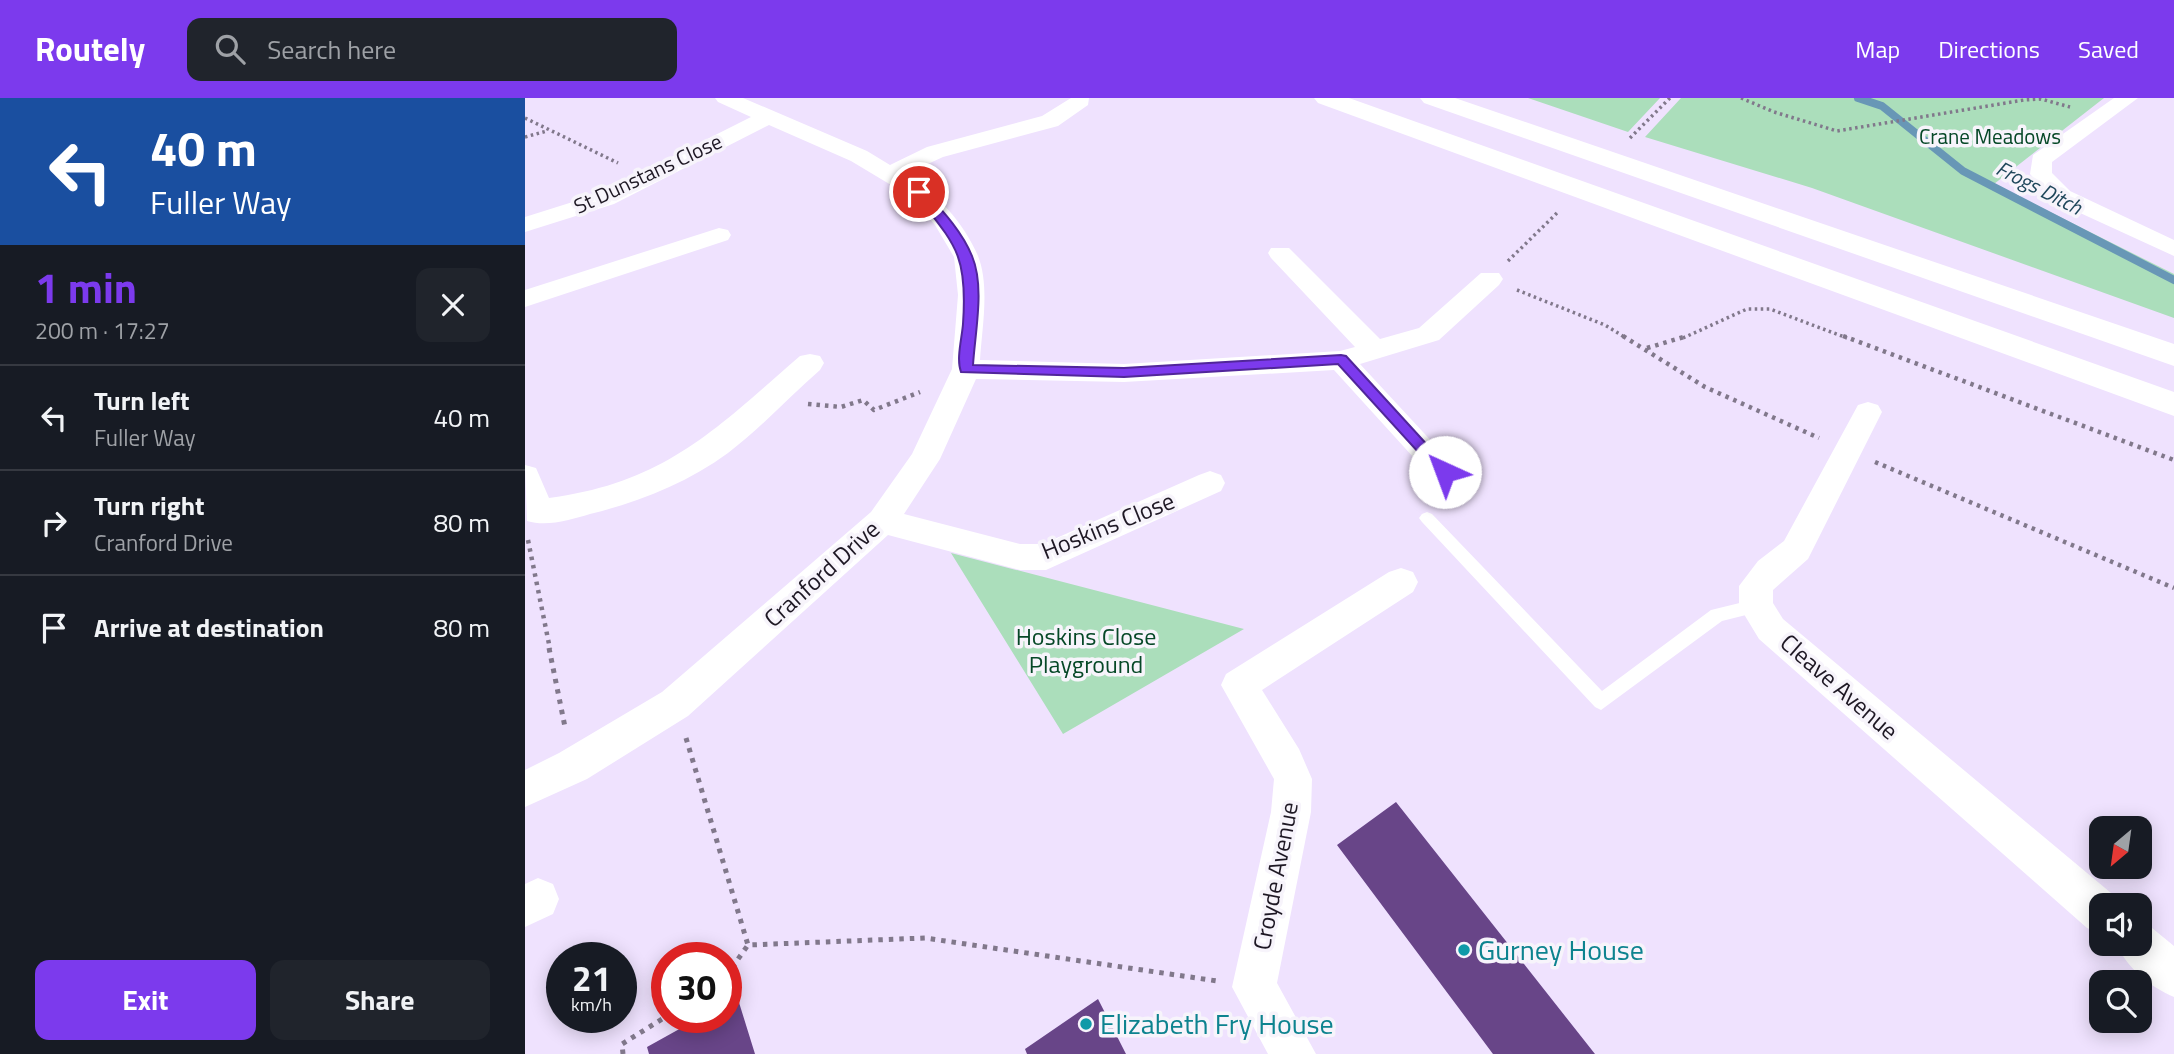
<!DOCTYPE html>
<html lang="en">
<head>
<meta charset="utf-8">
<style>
  body { margin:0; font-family:"Titillium Web",sans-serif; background:#20242c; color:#f1f3f6; height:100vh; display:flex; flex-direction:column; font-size:26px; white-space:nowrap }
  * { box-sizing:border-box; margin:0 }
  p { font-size:23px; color:#9ea1a6 }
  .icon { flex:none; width:38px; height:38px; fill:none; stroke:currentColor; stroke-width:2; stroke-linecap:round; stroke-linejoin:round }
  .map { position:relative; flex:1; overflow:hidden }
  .sheet { display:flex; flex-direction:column; background:#171b24; width:525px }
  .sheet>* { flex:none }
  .guide { background:#1a4fa0; color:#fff; overflow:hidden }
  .needle { width:46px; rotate:209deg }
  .controls { position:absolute; left:1564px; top:718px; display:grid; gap:14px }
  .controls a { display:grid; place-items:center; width:63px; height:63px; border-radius:14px; background:#171b24; box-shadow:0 4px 18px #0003; font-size:35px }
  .speed { position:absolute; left:21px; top:844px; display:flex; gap:14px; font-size:35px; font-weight:700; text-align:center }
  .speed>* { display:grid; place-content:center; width:91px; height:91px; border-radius:50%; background:#171b24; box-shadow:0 4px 18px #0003; line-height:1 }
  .speed small { font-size:18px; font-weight:400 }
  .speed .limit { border:10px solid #d22; background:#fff; color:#111 }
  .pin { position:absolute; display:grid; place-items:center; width:60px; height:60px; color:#fff; margin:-30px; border:4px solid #fff; border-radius:50%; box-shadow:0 2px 7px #0007 }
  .me { position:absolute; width:77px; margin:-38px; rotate:317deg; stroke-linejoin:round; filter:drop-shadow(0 0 5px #0008) }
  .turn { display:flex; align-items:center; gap:24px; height:147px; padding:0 35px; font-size:32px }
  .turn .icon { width:91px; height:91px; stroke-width:2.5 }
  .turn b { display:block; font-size:49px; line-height:60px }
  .round { display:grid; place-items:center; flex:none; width:74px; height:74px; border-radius:14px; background:#20242c }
  .overview { display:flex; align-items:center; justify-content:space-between; height:119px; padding:0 35px }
  h1 { font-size:42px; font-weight:700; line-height:52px; color:#7c3aed }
  .action { display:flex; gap:14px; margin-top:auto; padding:14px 35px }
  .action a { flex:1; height:80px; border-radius:14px; background:#7c3aed; color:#fff; font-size:28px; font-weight:700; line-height:80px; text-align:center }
  .action a+a { background:#20242c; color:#f1f3f6 }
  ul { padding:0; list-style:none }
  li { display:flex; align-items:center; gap:21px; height:105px; padding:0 35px; border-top:2px solid #363941 }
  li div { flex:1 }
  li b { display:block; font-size:26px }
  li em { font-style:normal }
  header { display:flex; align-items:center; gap:42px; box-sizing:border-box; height:98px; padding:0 35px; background:#7c3aed; color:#fff }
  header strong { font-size:33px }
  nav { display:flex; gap:38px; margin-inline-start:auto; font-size:24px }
  .search { width:490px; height:63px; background:#20242c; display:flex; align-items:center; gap:18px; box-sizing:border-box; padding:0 24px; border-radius:14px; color:#9ea1a6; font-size:26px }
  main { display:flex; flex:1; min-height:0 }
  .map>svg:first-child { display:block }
</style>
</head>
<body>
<header>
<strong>Routely</strong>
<div class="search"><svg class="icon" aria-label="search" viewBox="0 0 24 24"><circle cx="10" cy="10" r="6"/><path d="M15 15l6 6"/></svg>Search here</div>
<nav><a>Map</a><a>Directions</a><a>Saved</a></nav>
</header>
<main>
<section class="sheet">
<div class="guide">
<div class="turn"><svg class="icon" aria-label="left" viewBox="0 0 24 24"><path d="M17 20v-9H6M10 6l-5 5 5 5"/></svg><div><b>40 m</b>Fuller Way</div></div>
</div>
<div class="overview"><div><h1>1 min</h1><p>200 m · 17:27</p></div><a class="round"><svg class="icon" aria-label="close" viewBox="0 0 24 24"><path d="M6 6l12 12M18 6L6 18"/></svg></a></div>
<ul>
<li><svg class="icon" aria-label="left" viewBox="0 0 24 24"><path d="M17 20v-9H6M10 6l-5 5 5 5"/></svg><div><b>Turn left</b><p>Fuller Way</p></div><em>40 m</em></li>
<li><svg class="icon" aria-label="right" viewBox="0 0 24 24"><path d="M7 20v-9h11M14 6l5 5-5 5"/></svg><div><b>Turn right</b><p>Cranford Drive</p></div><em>80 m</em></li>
<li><svg class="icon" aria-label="arrive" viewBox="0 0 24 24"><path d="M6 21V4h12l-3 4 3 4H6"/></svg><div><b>Arrive at destination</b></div><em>80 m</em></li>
</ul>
<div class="action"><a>Exit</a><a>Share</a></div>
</section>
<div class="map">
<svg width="1649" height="956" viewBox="0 0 1649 956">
  <rect width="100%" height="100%" fill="#efe2fe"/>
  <path fill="#abdebb" d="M1003,0H1135L1103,34Z
    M1156,0H1579L1469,86L1649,176V220L1287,90L1120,39Z
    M426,455L719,531L538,636Z"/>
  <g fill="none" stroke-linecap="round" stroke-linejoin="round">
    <path stroke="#6897b6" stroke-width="8" d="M1333,0L1357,8L1438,73L1649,182"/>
  </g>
  <path fill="#684588" d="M871,704L1070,956H968L812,747Z
    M212,898L230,956H124L122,949L176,919H201V904Z
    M573,901L601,956H502L500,951Z"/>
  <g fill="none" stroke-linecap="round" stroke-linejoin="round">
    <path stroke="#81788b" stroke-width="3.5" stroke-dasharray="2.5 3.5" stroke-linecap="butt" d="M1216,0L1249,14L1312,33L1499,2L1516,1L1545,9
      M0,20L93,65
      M0,39L22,33
      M1105,40L1145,0
      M983,163L1032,115
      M992,192L1080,227L1101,240
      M1158,240L1222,211H1245L1322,240"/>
    <path stroke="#81788b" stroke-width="4.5" stroke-dasharray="3.5 5" stroke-linecap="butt" d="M1098,238L1180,289L1294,340
      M1318,238L1649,362
      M1122,250L1162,238
      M283,306L316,309L338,302L349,312L395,294
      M1350,364L1649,490
      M3,442L25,551"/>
    <path stroke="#81788b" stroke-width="5" stroke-dasharray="4.5 6" stroke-linecap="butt" d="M24,550L40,629
      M161,640L223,847L400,840L692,883
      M201,878L223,847
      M98,956L97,946L142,918"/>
    <path fill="#fff" fill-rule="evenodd" d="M902,414L907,416L1077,593L1186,512L1231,501L1237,503L1239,508L1237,513L1197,523L1076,612L1070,609L897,424L894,420L897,416Z"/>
    <path fill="#fff" fill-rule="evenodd" d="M190,0H218L342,53L365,67L402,49L517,18L546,0H564L563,7L533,28L418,59L381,76C411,94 439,125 453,158C465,188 457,230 455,262L599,266L815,253L830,249L746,160L743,155L746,150H764L855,241L894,230L956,175H974L978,181L974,187L914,242L835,266L935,374L931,382L920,385L909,382L809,272L599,284L451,281L415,361L379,416L495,446H518L674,377L685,373L696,377L700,385L696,393L521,472H495L363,437L163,618L62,681L0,709V672L34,655L137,594L346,414L387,356L427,271L433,197L429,159L410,127L386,99L326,63L244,27L89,106L0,134V119L73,96L226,19L193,4Z
      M1589,0H1613L1527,64V75L1545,93L1649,142V158L1529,103L1505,76L1508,57Z
      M194,130L203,132L206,137L203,142L0,209V192Z
      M285,256L295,258L299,265L295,272C264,299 236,330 203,355C162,385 114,404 65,416C45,422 22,429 2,423L0,367L11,370L24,400C140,385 191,331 275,258Z
      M1343,304L1353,307L1357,314L1283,461L1248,492V505L1258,521L1592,800L1595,807H1577V836L1562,830L1234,541L1214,508V488L1233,463L1259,443L1333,307Z
      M876,470L888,474L893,484L888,494L737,592L774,651L787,681L786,714L752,885L791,956H743L707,889L746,714L749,681L696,587L701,576L864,474Z
      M13,780L28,786L34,801L28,816L0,829V786Z
      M1615,825L1627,830L1649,848V899C1625,889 1601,869 1591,845H1615Z"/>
    <path fill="#fff" fill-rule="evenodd" d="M789,0H824L1649,294V318L793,5Z
      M895,0H930L1649,246V268L899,5Z"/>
  </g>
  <path fill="#7c3aed" stroke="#51269a" stroke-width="2" d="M391,91H398C416,111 437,133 447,158C460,189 450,234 448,267L599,270L816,257L821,258L927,374L925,378H915L813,266L599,279L436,274C431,261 437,240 438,226C443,155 430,147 389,94Z"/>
  <g fill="#0f9aa8" stroke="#f7f4fb" stroke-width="2.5">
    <circle cx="939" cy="852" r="7"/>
    <circle cx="561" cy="926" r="7"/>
  </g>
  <g text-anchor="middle" stroke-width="7" stroke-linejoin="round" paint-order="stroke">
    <g font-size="21" fill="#064827" stroke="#f7f4fb">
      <text x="1465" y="46">Crane Meadows</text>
    </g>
    <g font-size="21" fill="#1e1824" stroke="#f7f4fb">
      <text transform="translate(123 76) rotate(-25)" y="7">St Dunstans Close</text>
    </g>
    <g font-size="21" font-style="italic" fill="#1f475b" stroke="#f7f4fb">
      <text transform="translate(1514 90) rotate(27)" y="7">Frogs Ditch</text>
    </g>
    <g font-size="24" fill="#1e1824" stroke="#f7f4fb">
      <text transform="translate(583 428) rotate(-22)" y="8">Hoskins Close</text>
      <text transform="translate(297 476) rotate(-42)" y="8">Cranford Drive</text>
      <text transform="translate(1314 589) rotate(41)" y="8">Cleave Avenue</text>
      <text transform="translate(751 778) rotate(-79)" y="8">Croyde Avenue</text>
    </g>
    <g font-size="24" fill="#064827" stroke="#f7f4fb">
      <text x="561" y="547">Hoskins Close<tspan x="561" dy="28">Playground</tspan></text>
    </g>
    <g font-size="28" fill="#0d838f" stroke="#f7f4fb" text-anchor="start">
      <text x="953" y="862">Gurney House</text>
      <text x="575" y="936">Elizabeth Fry House</text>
    </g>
  </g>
</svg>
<div class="controls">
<a><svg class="needle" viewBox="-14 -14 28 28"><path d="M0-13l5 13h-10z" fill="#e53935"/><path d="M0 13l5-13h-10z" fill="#9ea1a6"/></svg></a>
<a><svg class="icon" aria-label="sound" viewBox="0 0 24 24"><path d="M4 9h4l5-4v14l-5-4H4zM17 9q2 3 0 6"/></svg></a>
<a><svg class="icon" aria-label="search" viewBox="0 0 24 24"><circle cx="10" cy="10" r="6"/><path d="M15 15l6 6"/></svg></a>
</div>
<div class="speed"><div>21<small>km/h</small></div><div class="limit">30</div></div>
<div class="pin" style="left:394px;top:94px;background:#d93025"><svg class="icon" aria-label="arrive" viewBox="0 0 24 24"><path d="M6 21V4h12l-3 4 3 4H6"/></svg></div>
<svg class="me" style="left:920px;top:374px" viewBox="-20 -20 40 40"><circle r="19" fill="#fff"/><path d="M0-13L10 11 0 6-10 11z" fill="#7c3aed"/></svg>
</div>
</main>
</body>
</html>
